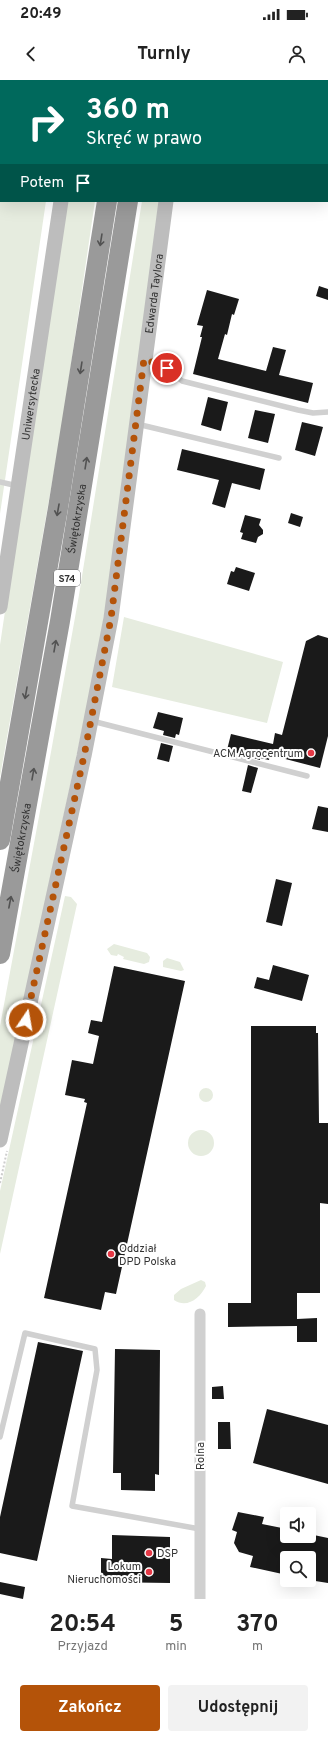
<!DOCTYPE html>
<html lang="pl">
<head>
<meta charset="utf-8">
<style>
  body { margin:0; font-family:Overpass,sans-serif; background:#f2f2f2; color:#222; height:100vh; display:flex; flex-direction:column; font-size:15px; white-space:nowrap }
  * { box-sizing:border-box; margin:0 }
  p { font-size:13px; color:#767676 }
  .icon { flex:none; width:22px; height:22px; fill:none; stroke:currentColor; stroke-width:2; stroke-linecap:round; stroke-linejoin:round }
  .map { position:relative; height:1519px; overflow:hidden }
  .drawer { display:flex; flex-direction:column; background:#fff; flex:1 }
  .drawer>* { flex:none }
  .top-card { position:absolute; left:0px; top:0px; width:328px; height:122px; box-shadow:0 4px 16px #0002; background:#00695c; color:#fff; overflow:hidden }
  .controls { position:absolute; left:280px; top:1427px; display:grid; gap:8px }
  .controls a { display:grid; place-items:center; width:36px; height:36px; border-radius:4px; background:#fff; box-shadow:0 4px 16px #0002; font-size:20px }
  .pin { position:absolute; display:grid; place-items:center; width:34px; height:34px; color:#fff; margin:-17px; border:2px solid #fff; border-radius:50%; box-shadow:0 1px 4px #0007 }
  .me { position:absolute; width:44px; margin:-22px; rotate:12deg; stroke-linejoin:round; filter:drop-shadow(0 0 3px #0008) }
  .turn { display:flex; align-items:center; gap:14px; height:84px; padding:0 20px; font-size:18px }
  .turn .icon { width:52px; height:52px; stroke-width:2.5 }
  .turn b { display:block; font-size:28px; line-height:34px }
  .then { display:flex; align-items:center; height:38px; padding:0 20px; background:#0003; gap:8px; font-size:15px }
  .eta { display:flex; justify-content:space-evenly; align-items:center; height:68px; text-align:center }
  .eta b { font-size:24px; font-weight:700; line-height:28px }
  .action { display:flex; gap:8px; margin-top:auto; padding:8px 20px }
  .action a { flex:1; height:46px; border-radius:4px; background:#b45309; color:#fff; font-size:16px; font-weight:700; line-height:46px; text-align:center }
  .action a+a { background:#f2f2f2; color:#222 }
  .status { display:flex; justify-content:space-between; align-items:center; height:28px; padding:0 20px; background:#fff; direction:ltr }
  .status svg { height:11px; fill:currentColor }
  header { display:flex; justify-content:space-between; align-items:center; height:52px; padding:0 20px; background:#fff; font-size:18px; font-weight:700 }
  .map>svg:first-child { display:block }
</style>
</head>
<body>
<div class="status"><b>20:49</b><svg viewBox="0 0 49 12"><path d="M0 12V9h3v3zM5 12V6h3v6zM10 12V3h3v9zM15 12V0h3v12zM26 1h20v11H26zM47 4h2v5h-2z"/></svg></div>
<header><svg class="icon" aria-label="back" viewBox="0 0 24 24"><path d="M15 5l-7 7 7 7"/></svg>Turnly<svg class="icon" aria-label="person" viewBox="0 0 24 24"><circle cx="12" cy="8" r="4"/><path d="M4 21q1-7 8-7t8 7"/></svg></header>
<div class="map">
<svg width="328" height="1519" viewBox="0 0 328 1519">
  <rect width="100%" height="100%" fill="#fff"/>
  <path fill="#e6ecdf" d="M0,0H63L1,1V121H46L0,434Z
    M197,0H282V1H197Z
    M66,121H95L61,352L0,697V565Z
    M142,121H159L108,513L93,599L0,1031V946L51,672L79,515Z
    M124,537L283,582L267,643L112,607Z
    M65,816L71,817L77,824L0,1174V1111Z
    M114,864L147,873L150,877L149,882L144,884L123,879L124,877L118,874L117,876L111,875L107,869Z
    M167,878L180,882L184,890L181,891L163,887V881Z
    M199 1015a7 7 0 1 1 14 0a7 7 0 1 1-14 0Z
    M188 1063a13 13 0 1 1 26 0a13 13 0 1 1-26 0Z
    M201,1200L205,1202L206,1206C200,1218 187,1229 174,1220V1215L181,1209Z"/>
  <path fill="#1a1a1a" d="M319,206L328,209V220L316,216Z
    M207,210L239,219L234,235L232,234L227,255L225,254L218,279L266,291L273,267L286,270L279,295L313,303L308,323L193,294L202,257H200L203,246L197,245Z
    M208,317L228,322L221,351L201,345Z
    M255,330L275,334L268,363L248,358Z
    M302,342L323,347L315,376L295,370Z
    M182,369L265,389L260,410L232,403L225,428L212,424L219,400L177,390Z
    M291,433L303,437L300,447L288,443Z
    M245,435L261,439L259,445L263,450V454L258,457L256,463L241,459L243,453L240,452Z
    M236,487L255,493L249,511L227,504L231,491L234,492Z
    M318,555L328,558V656L320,688L270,675L269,680L260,678V680L227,670L231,654L273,664L275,653L282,655L306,561Z
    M158,632L183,638L179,655L176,654L175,658L163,655L164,651L153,648Z
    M161,663L173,666L169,682L157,679Z
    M248,685L258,688L251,713L242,711Z
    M318,726L328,728V752L312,749Z
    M276,799L292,803L282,846L266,842Z
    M273,885L309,895L302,921L254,908L257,897L269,900Z
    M114,886L185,901L116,1214L105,1212L101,1230L44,1218L87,1023L84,1022L85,1019L65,1015L72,980L93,984L99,956L88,953L91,940L102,942Z
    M251,946H316V953H318L319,1043H328V1124L320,1123V1213H297V1239L317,1238V1262H297V1246L228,1247V1223H251Z
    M38,1262L83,1271L37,1481L0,1473V1437Z
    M115,1269L160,1270L159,1395L155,1394V1411L121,1410V1393H113Z
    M223,1306L224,1319H212V1307Z
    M267,1329L328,1345V1404L253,1383Z
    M218,1342H230L231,1369H218Z
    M238,1432L264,1437L262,1444L287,1449V1456H309V1454L328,1458V1503L309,1500V1478H287V1495L250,1487L253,1476L239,1472L234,1463L237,1452L232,1450Z
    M112,1455L170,1457V1503L101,1502V1478L112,1479Z
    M0,1502L25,1507L23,1519L0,1514Z"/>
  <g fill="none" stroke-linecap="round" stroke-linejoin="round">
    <path stroke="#cdcdcd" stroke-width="2" stroke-dasharray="2 2" stroke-linecap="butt" d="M0,1103L7,1071"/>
    <path stroke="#d0d0d0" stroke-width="5.5" d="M327,87L328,88
      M146,280L167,288L182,301L298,330L313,333L328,332
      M137,344L279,378
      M0,402L18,406
      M92,641L307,696
      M0,1357L25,1253L95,1269L97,1290L72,1426L200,1449"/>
    <path stroke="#d0d0d0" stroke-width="11" d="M200,1519V1234"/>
    <g stroke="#bdbdbd" stroke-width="15">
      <path d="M78,1V0"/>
      <path d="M182,1L183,0"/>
      <path id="s1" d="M0,527L61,121"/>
      <path id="s2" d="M0,1060L84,676L111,538L166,121"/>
    </g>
    <g stroke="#9a9a9a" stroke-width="20">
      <path d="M125,1V0"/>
      <path d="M146,1V0"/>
      <path d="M0,760L58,428L107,121"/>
      <path id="s3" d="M0,874L60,541L128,121"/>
    </g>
  </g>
  <defs><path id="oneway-shaft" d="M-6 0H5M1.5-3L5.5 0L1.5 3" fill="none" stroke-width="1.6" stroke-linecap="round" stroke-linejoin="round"/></defs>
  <g stroke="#525252">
    <use href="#oneway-shaft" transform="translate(101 160) rotate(99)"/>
    <use href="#oneway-shaft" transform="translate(81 288) rotate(99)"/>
    <use href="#oneway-shaft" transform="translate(86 383) rotate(-81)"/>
    <use href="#oneway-shaft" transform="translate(58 430) rotate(100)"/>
    <use href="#oneway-shaft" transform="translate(55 566) rotate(-80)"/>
    <use href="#oneway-shaft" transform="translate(26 613) rotate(100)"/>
    <use href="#oneway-shaft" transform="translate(33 694) rotate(-80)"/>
    <use href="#oneway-shaft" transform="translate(10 822) rotate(-79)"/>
  </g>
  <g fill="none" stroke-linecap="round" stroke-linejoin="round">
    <path stroke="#b45309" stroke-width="7" stroke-dasharray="0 12.6" d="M26,940L84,676L111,538L144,279L167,288"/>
  </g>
  <g fill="#e63946" stroke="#fff" stroke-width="1.5">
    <circle cx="311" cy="673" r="4"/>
    <circle cx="111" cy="1174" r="4"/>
    <circle cx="149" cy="1473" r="4"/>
    <circle cx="149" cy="1492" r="4"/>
  </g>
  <g text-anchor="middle" stroke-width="4" stroke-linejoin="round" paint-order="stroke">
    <rect fill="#fff" stroke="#707070" stroke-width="1" x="54" y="490" width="26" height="16" rx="3"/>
    <g font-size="10" font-weight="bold" fill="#333">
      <text x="67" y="502">S74</text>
    </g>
    <g font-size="11" fill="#333" stroke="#fff">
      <text dy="4" stroke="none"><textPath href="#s2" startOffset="861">Edwarda Taylora</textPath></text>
      <text dy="4" stroke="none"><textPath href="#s1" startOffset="205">Uniwersytecka</textPath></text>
      <text dy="4" stroke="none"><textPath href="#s3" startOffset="442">Świętokrzyska</textPath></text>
      <text dy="4" stroke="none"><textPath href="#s3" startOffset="118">Świętokrzyska</textPath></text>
      <text transform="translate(200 1376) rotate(-90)" y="4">Rolna</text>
    </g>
    <g font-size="11" fill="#333" stroke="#fff" text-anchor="end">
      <text x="303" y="677">ACM Agrocentrum</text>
      <text x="119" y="1172" text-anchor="start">Oddział<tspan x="119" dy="13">DPD Polska</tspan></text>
      <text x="157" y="1477" text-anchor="start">DSP</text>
      <text x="141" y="1490">Lokum<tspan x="141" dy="13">Nieruchomości</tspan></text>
    </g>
  </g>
</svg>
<div class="controls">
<a><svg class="icon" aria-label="sound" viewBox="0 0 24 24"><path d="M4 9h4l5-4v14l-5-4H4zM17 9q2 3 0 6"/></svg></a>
<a><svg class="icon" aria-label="search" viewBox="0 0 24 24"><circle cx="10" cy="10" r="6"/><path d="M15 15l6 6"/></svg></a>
</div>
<div class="pin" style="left:167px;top:288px;background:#d93025"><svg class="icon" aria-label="arrive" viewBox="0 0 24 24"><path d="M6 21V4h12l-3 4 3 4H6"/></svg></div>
<svg class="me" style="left:26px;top:940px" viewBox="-20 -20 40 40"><circle r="17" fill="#b45309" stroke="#fff" stroke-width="3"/><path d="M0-11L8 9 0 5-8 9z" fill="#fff"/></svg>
<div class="top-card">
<div class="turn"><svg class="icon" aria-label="right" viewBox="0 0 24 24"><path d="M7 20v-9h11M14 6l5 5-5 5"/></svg><div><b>360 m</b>Skręć w prawo</div></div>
<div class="then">Potem<svg class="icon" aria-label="arrive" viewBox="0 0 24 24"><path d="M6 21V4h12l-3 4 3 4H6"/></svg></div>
</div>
</div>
<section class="drawer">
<div class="eta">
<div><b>20:54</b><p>Przyjazd</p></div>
<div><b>5</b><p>min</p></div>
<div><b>370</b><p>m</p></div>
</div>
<div class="action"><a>Zakończ</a><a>Udostępnij</a></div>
</section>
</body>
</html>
